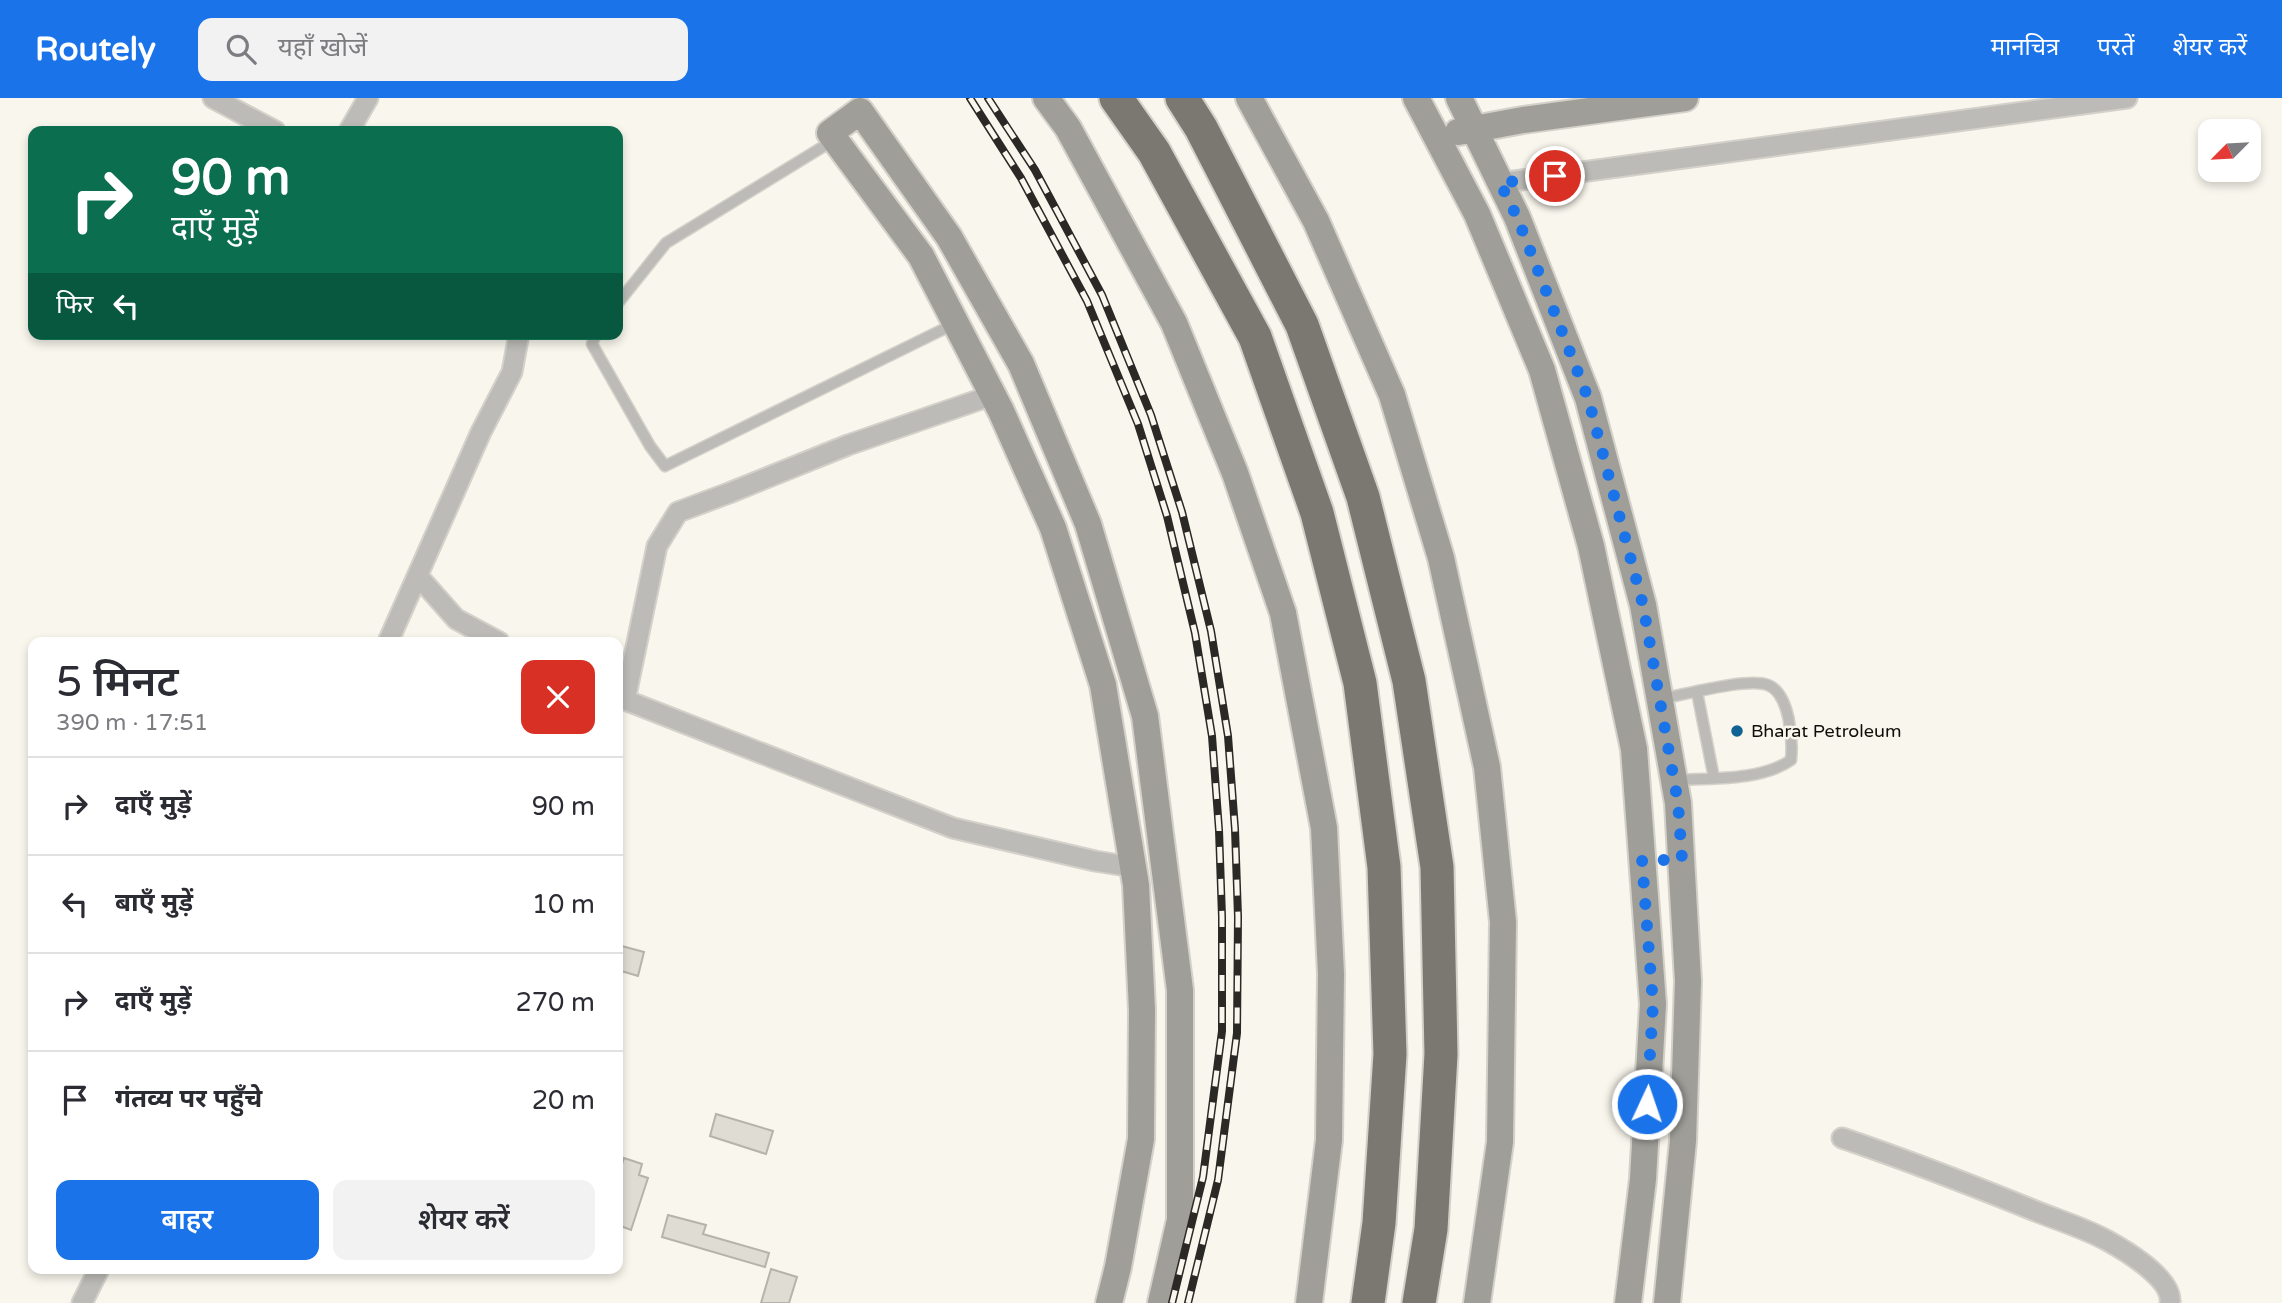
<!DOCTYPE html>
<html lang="hi">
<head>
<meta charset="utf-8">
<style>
  body { margin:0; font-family:"Varela Round","Noto Sans Devanagari",sans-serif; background:#f2f2f3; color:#2b2b33; height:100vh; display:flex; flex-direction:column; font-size:26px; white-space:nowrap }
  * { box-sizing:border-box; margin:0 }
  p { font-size:23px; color:#7c7c81 }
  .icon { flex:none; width:38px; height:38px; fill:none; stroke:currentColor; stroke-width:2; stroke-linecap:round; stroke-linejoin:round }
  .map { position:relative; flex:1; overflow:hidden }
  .panel { position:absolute; left:28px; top:539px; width:595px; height:637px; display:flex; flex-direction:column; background:#fff; border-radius:14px; box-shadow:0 4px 10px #0003 }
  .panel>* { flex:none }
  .banner { position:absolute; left:28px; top:28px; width:595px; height:214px; border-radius:14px; box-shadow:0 4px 10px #0003; background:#0b6e4f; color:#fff; overflow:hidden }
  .needle { width:46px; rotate:246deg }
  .controls { position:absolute; left:2198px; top:21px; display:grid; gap:14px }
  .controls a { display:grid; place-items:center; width:63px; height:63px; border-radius:14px; background:#fff; box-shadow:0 4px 10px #0003; font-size:35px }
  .pin { position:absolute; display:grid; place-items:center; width:60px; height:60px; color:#fff; margin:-30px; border:4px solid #fff; border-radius:50%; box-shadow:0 2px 7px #0007 }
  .me { position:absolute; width:77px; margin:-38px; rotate:3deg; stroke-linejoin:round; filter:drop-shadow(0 0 5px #0008) }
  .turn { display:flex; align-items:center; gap:24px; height:147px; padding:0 28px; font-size:32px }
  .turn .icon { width:91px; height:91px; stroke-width:2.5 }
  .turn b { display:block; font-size:49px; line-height:60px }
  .then { display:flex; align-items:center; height:66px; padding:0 28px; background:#0003; gap:14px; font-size:26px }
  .round { display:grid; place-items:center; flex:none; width:74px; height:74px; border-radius:14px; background:#f2f2f3 }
  .overview { display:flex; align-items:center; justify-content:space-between; height:119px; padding:0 28px }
  h1 { font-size:42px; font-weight:600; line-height:52px }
  .action { display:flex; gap:14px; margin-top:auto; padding:14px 28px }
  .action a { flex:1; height:80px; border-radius:14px; background:#1a73e8; color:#fff; font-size:28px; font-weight:600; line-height:80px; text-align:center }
  .action a+a { background:#f2f2f3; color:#2b2b33 }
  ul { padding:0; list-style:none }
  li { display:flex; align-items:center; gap:21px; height:98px; padding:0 28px; border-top:2px solid #e1e1e2 }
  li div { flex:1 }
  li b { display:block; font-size:26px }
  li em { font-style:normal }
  header { display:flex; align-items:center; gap:42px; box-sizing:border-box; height:98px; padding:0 35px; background:#1a73e8; color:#fff }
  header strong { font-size:33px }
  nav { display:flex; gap:38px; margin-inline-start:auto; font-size:24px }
  .search { width:490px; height:63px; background:#f2f2f3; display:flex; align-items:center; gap:18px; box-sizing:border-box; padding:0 24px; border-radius:14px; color:#7c7c81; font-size:26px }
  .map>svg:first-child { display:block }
</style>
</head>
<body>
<header>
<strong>Routely</strong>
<div class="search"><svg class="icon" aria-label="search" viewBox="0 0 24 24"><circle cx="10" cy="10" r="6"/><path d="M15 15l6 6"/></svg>यहाँ खोजें</div>
<nav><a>मानचित्र</a><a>परतें</a><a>शेयर करें</a></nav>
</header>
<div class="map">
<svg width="2282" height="1205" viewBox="0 0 2282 1205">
  <rect width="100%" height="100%" fill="#f9f6ed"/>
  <path fill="#dfdcd3" stroke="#b6b3aa" stroke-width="2" d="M618,847L644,854L638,878L618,872Z
    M716,1016L773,1033L766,1056L710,1038Z
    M624,1060L642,1066L639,1077L648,1080L631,1132L618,1127V1078Z
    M668,1117L706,1127L703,1136L769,1155L765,1169L662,1139Z
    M771,1171L797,1179L789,1205H761Z"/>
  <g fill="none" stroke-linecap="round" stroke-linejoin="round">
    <defs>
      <path id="lane" d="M618,205L666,145L834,42
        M596,236L592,246L650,348L665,368L954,226
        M1697,594L1714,680
        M1660,601C1684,597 1748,579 1768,587C1790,596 1793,642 1791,662C1761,683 1711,680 1674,682"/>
      <path id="street" d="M213,0L275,33
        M349,33L368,0
        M1500,85L2127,0
        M993,297L848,347L729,395L678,414L657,448L625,602L953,730L1095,763L1133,769
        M418,478L456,521L499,544
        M388,544L481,334L512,274L519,236
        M1842,1040C1904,1061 1966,1085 2028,1110C2054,1121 2083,1129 2108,1143C2126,1153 2173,1181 2170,1205
        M82,1205L99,1171"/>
      <path id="secondary" d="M1046,0L1068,30L1174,225L1235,375L1283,515L1324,730L1331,876L1329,1042L1309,1205
        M1249,0L1316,123L1392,297L1441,460L1487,669L1503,824L1500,1044L1477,1205
        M1416,0L1477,116L1542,272L1591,448L1634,651L1653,906L1643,1081L1628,1205
        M1459,0L1517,119L1588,300L1643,507L1678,705L1688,883L1683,1043L1667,1205
        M1458,34L1523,22L1685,0
        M1109,1205L1118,1169L1141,1041L1142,912L1136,787L1103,587L1053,430L1001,313L921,158L830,35L860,13L949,139L1021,266L1088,426L1145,618L1180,892V1122L1161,1205"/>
      <path id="highway" d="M1116,0L1154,54L1255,239L1317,415L1360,585L1384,769L1390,956L1379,1125L1368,1205
        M1182,0L1201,30L1302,227L1363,399L1409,583L1437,769L1441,956L1431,1131L1419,1205"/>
    </defs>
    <use href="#lane" stroke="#d3d1c9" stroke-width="13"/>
    <use href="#street" stroke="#d3d1c9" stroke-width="23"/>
    <use href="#secondary" stroke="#d3d1c9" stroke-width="30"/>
    <use href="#highway" stroke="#d3d1c9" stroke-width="37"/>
    <use href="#lane" stroke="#bcbbb7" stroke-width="10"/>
    <use href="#street" stroke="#bcbbb7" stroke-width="19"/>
    <use href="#secondary" stroke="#a09e99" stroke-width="26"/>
    <use href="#highway" stroke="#7a7870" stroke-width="33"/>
    <defs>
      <path id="rail" d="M970,0L1021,80L1087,203L1138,326L1167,418L1195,535L1212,638L1219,732L1222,819V933L1203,1079L1172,1205
        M988,0L1035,72L1102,197L1151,317L1182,414L1211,533L1228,638L1235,731L1238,819L1237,935L1218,1082L1188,1205"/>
    </defs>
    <use href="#rail" stroke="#2b2926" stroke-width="8"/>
    <use href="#rail" stroke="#f9f6ed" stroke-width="5" stroke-dasharray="16" stroke-linecap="butt"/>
  </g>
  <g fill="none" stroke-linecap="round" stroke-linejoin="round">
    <path stroke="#1a73e8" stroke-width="12" stroke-dasharray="0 21.6" d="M1555,78L1500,85L1517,119L1588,300L1643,507L1678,705L1682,761L1642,763L1653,906L1647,1006"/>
  </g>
  <circle fill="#0f6294" stroke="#f9f6ed" stroke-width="2.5" cx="1737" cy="633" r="7"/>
  <g text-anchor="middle" stroke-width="5" stroke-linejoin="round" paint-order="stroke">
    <g font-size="18" fill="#0e0d0a" stroke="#f9f6ed" text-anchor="start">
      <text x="1751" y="639">Bharat Petroleum</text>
    </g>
  </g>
</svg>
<div class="controls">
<a><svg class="needle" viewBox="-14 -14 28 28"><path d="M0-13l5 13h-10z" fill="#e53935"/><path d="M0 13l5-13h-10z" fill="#7c7c81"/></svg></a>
</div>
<div class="pin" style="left:1555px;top:78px;background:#d93025"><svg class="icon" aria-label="arrive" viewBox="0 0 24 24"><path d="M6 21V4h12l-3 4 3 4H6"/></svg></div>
<svg class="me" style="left:1647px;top:1006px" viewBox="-20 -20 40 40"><circle r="17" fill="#1a73e8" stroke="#fff" stroke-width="3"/><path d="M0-11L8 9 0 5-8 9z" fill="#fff"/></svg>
<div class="banner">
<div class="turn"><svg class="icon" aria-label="right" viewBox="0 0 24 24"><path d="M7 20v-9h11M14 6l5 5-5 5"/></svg><div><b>90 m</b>दाएँ मुड़ें</div></div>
<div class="then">फिर<svg class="icon" aria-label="left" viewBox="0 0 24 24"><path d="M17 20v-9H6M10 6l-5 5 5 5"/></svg></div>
</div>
<section class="panel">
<div class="overview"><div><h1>5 मिनट</h1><p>390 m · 17:51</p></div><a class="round" style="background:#d93025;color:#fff"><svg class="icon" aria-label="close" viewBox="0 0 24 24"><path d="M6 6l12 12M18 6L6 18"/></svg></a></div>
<ul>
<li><svg class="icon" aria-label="right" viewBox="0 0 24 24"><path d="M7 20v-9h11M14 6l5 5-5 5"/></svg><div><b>दाएँ मुड़ें</b></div><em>90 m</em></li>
<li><svg class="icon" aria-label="left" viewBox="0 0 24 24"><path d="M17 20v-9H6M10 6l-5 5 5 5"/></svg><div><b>बाएँ मुड़ें</b></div><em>10 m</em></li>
<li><svg class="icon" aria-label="right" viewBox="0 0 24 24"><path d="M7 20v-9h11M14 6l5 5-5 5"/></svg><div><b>दाएँ मुड़ें</b></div><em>270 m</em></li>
<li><svg class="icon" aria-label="arrive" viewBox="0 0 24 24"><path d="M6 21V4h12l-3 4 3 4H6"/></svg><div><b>गंतव्य पर पहुँचे</b></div><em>20 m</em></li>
</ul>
<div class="action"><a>बाहर</a><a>शेयर करें</a></div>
</section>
</div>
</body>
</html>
